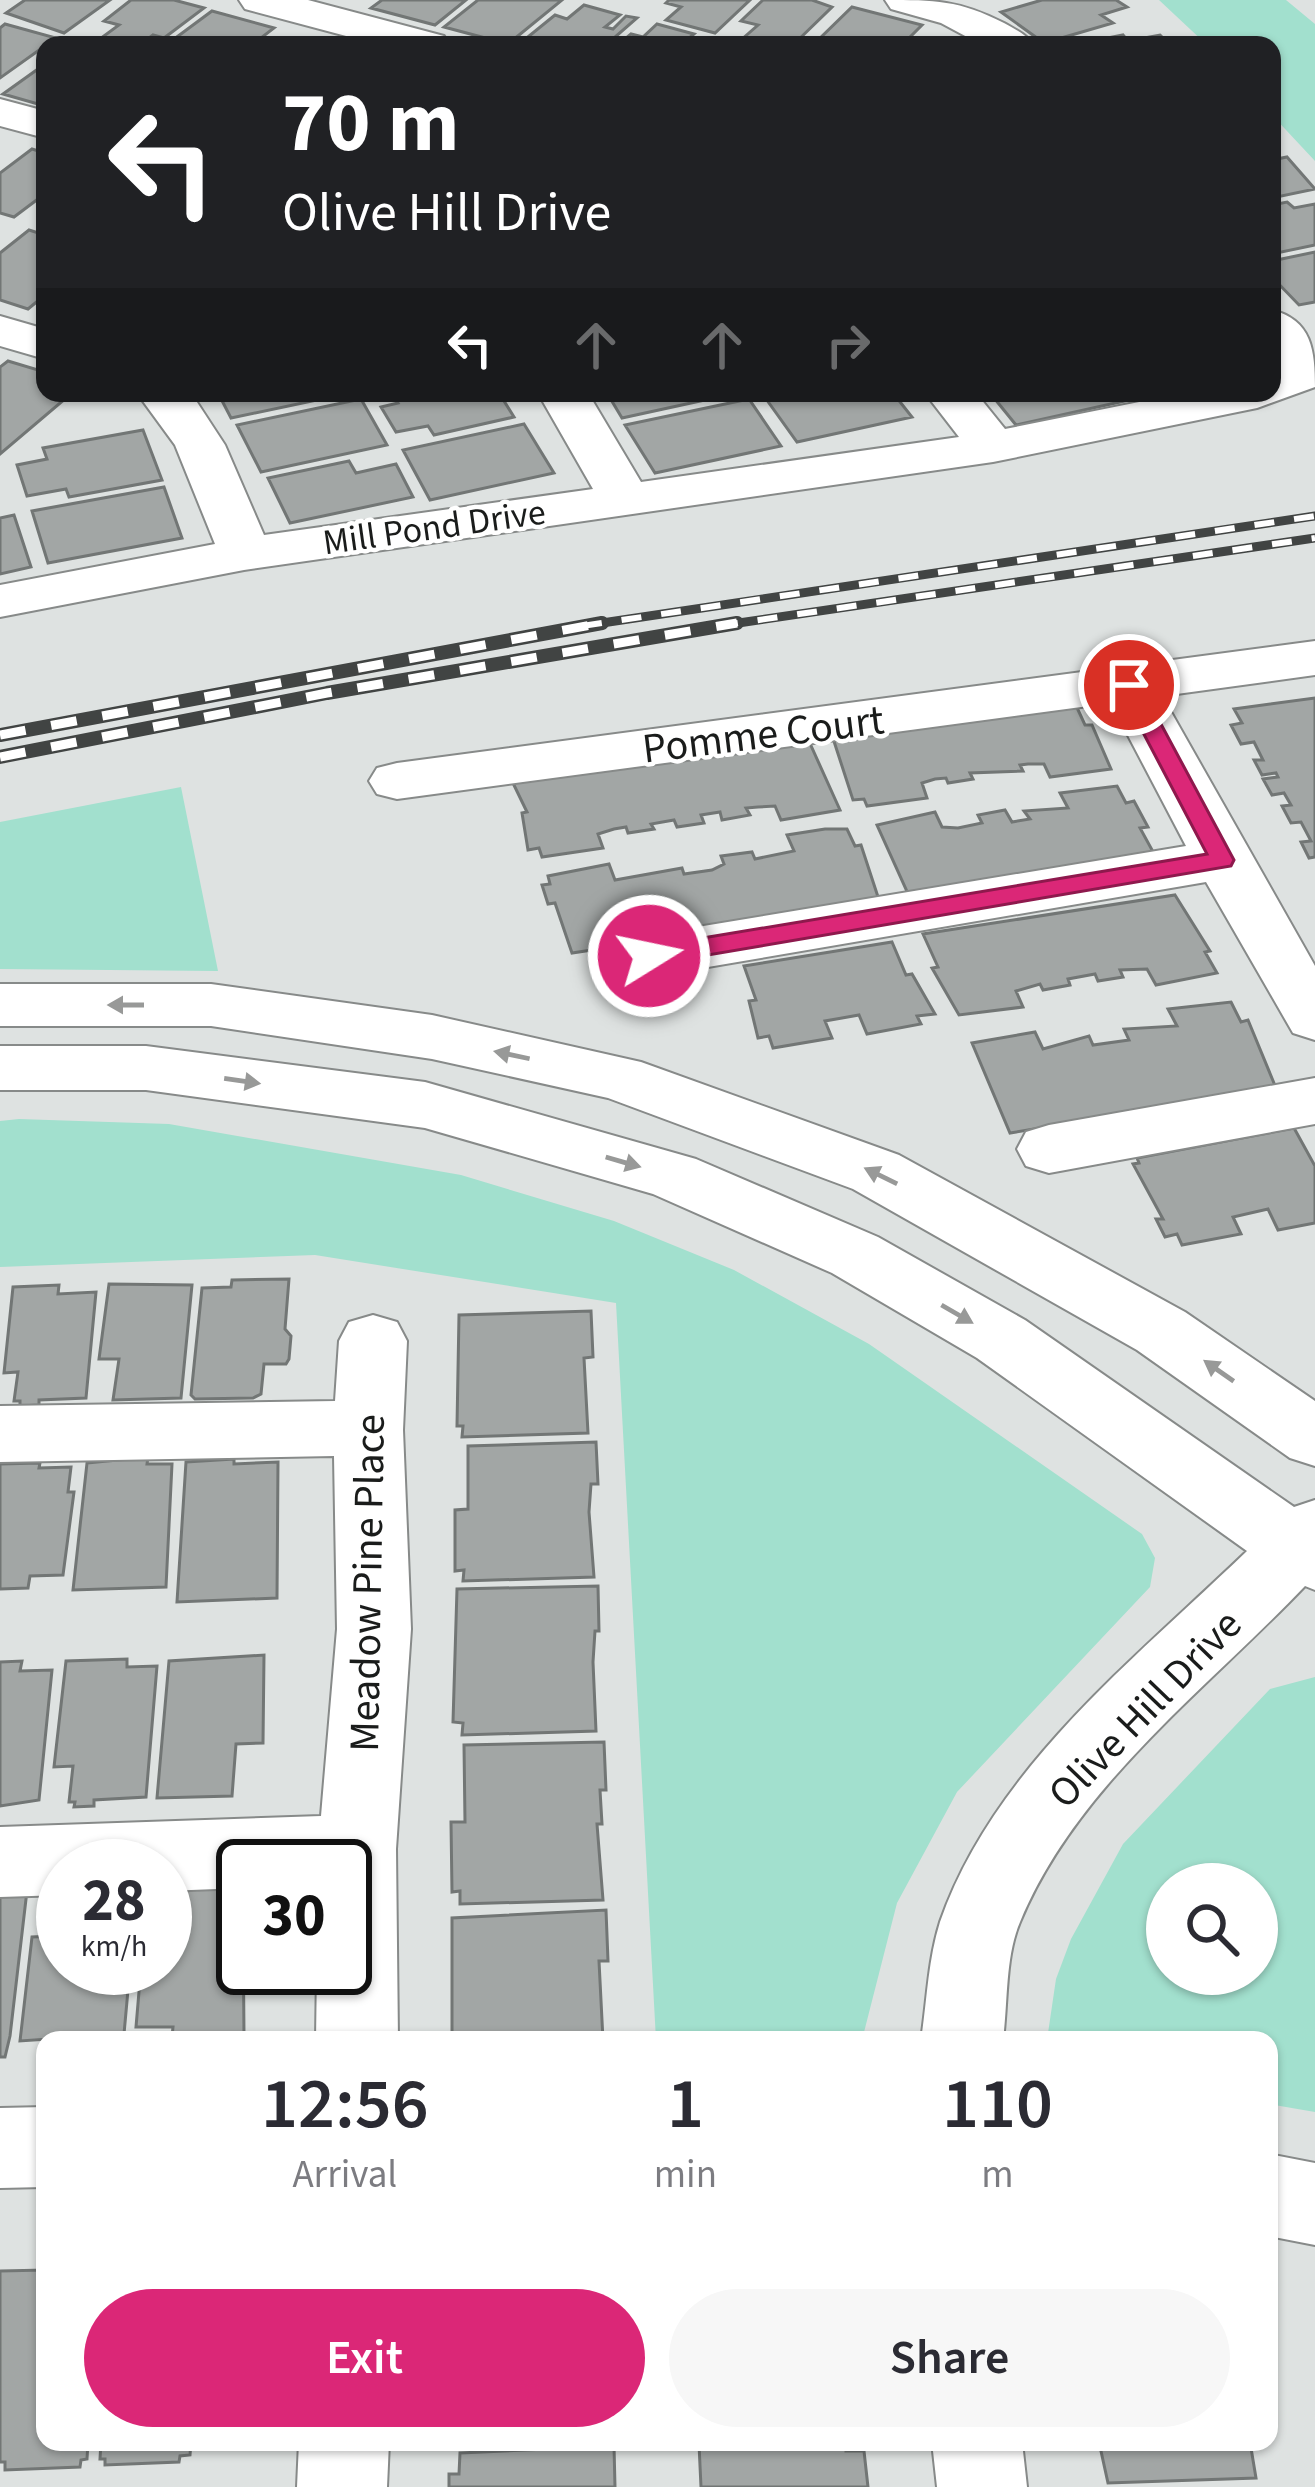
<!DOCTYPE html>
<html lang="en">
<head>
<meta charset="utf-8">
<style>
  body { margin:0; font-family:"Source Sans 3",sans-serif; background:#f7f7f7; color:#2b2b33; height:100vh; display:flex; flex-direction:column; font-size:45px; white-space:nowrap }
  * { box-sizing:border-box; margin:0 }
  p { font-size:39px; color:#7c7c81 }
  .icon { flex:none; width:66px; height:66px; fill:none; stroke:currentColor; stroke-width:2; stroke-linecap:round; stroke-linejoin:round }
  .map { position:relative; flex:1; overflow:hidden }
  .details { position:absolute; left:36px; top:2031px; width:1242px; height:420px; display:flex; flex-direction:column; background:#fff; border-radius:24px; box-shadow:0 3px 9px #0004 }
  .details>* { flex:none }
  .banner { position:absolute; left:36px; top:36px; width:1245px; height:366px; border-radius:24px; box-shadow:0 3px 9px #0004; background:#202124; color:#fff; overflow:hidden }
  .controls { position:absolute; left:1146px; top:1863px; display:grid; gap:24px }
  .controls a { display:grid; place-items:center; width:132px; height:132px; border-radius:50%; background:#fff; box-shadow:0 3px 9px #0004; font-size:60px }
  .speed { position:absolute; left:36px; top:1839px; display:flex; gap:24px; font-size:60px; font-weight:700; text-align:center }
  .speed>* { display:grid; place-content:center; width:156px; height:156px; border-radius:50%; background:#fff; box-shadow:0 3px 9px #0004; line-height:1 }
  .speed small { font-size:30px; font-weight:400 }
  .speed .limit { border:6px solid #111; border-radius:18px; background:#fff; color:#111 }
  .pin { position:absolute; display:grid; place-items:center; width:102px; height:102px; color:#fff; margin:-51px; border:6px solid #fff; border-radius:50%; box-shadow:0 3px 12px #0007 }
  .me { position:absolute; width:132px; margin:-66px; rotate:80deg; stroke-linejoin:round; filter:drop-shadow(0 0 9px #0008) }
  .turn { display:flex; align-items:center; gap:42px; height:252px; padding:0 48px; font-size:54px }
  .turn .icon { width:156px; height:156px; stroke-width:2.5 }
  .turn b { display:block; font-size:84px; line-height:102px }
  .lanes { display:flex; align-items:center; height:114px; padding:0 48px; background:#0003; justify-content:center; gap:60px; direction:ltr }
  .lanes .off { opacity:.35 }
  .eta { display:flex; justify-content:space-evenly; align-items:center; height:204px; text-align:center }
  .eta b { font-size:72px; font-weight:600; line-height:84px }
  .primary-button { display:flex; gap:24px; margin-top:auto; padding:24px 48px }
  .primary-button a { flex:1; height:138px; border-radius:72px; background:#db2777; color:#fff; font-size:48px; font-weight:600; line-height:138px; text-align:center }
  .primary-button a+a { background:#f7f7f7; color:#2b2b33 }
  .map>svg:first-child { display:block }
</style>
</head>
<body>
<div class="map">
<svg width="1315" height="2487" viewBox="0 0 1315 2487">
  <rect width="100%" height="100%" fill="#dee2e1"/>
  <path fill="#a2e0ce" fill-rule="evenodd" d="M1159,0H1286L1315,24V161L1272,115V45H1207Z
    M181,787L218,971L0,969V822Z
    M19,1119L169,1124L461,1175L614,1221L734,1270L869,1344L1142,1534L1155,1558L1150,1587L957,1792L897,1903L862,2040H656L616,1303L315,1255L0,1267V1121Z
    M1315,1677V2112L1269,2104V2040H1047L1056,1979L1071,1939L1123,1844L1270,1689ZM1167,1884H1257V1974H1167Z"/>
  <path fill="#a2a6a5" stroke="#727675" stroke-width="3" d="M25,0H110L64,33L6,13Z
    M131,0H174L204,8L164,38L153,35L140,45L97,41L119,25L104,21Z
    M382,0H466L435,25L371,8Z
    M478,0H562L508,44L444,27Z
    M669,0H750L715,33L666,20L681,7L666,3Z
    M763,0H812L832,7L793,45L741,40L758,25L741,21Z
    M1042,0H1116L1127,7L1101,15L1113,23L1044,43L1001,12Z
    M584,5L620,15L605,27L613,29L626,16L637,18L606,45H518L555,15L567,19Z
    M852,7L922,25L902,45H813Z
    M212,11L274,28L252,45H166Z
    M5,24L56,38L0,78V28Z
    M657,24L694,34L681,45H618L631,34L643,37Z
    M1123,35L1128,41L1160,35L1170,45H1073Z
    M45,64V106L3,94Z
    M32,149L45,153V201L38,199L14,217L0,213V173Z
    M1287,157L1315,189L1272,198V160Z
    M1287,202L1294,208L1315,204V245L1272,254V205Z
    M29,230L45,235V295L28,309L0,300V253Z
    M1315,252V302L1299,305L1272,277V261Z
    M8,361L45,372V393H72L0,454V367Z
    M218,393H350L231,418Z
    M392,393H499L514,417L434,435L428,426L396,432L381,407L398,403Z
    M607,393H737L622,418Z
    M778,393H893L912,417L797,442L764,396Z
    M990,393H1134L1138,398L1016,425Z
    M361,399L387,445L261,472L237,425Z
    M749,399L781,446L655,473L625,425Z
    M524,424L554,473L430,500L403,450Z
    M143,430L162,480L69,497L66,489L27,496L17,465L47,459L43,448Z
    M349,461L356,473L396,464L413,497L290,523L268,478Z
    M164,487L182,538L48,563L32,511Z
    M14,515L31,567L0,574V518Z
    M1315,698V857L1309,858L1301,842L1311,841L1301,822L1291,823L1282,806L1291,805L1284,793L1272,795L1263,779L1278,777L1276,773L1262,775L1254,760H1263L1254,742L1241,744L1231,725L1242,723L1234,709Z
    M1073,699L1085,725H1092L1111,769L1050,777L1044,764H1028L1020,765L1023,771L970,773L973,779L948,783L946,778L935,779L922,783L927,798L867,806L864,799L853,800L830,729Z
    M808,739L840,810L781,820L775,806L758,807L746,808L750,815L722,820L720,812L701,815L704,823L677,827L674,820L651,824L654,829L628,833L626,827L614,829L598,834L603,848L542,857L539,848L528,850L522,813L527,812L511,779Z
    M1117,786L1126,803L1134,801L1148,827L1140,828L1157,859L910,898L877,825L935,812L942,827L958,828L982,823L978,815L1005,810L1012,822L1030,819L1024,811L1068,808L1060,793Z
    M825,829H847L855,846L861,845L881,906L572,953L555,903L548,904L542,885L550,884L548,876L609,864L615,880L682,868L684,874L712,870L724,864L721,856L752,852L755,859L794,851L787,835Z
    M1175,895L1210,951L1205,952L1217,973L1156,985L1147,969L1120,970L1123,977L1098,981L1095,974L1068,979L1070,985L1043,990L1040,984L1016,991L1023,1007L959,1015L932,968L938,967L923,934Z
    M892,942L906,975L912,974L935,1014L917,1016L921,1024L867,1034L859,1015L825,1021L832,1038L773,1048L769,1036L758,1038L749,1001L756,1000L744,966Z
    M1231,1002L1241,1022L1248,1020L1276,1088L1010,1133L972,1043L1035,1032L1043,1049L1089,1036L1093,1045L1129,1040L1124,1029L1177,1026L1168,1009Z
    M1294,1128L1315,1166V1223L1278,1230L1268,1209L1233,1217L1241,1234L1182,1245L1177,1234L1165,1237L1156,1219H1163L1133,1164L1139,1163L1137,1158Z
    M289,1279L285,1329L291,1336L289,1359L286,1364H264L261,1394L253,1398L195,1399L191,1395L202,1288L231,1287L232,1280Z
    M109,1284L192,1285L181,1398L113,1400L119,1359H99Z
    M59,1285L58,1294L96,1292L86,1398L39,1400V1405L20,1406V1401H14L18,1372L4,1373L13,1287Z
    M591,1311L593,1357L584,1358L588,1433L462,1437L463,1426H457L459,1315Z
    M596,1442L598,1484H591L589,1512L594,1577L463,1581L464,1570L455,1571V1510L468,1509V1446Z
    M148,1457L147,1464H172L166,1587L73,1590L87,1463Z
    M234,1459V1464L278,1462L277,1598L177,1602L186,1462Z
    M40,1463L39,1468L71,1467L68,1492H74L63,1575L30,1576L28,1588L0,1589V1464Z
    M598,1586L599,1631H595L593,1662L596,1731L462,1735L463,1723L453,1722L457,1589Z
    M264,1655L263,1743L236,1744L232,1796L157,1798L169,1661Z
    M127,1659V1667L157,1666L146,1797L94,1800V1806L74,1807L75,1802H69L73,1766L54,1767L66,1661Z
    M22,1661L20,1671L52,1670L39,1800L0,1806V1662Z
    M604,1742L606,1790H600L602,1824H597L603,1900L460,1904V1891L452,1892L451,1822H465L464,1745Z
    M230,1875L227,1914L243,1913L244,2035L172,2037L173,2027H136L141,1968H165V1876Z
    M62,1880L63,1968H130L124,2034L20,2041L32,1937L55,1936Z
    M28,1882L10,2036L5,2057H0V1883Z
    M606,1910L608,1961H599L603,2040H452V1918Z
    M45,2270V2442H88L87,2459L81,2460L80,2467L5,2470V2462H0V2271Z
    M101,2442H191L190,2455L180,2456L179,2462L105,2465V2459H100Z
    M846,2442V2451H864L868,2487H701L699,2444Z
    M1099,2442H1250L1256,2478L1108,2483Z
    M614,2446L615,2487H449V2474H459L460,2453Z"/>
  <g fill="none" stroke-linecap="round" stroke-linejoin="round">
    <defs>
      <path id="minor" d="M239,0H308L444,36L450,45H380L245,9Z
        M885,0C935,0 959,0 1004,23C1016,30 1026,34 1034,45H982L941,23L891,9Z
        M0,99L45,111V138L0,126Z
        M1272,310C1312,320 1315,351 1315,387L1257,408L993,462L244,570L0,617V585L215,544L175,445L137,393L193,396L225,445L264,535L593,489L538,393H588L641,482L959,437L925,393H976L1005,429L1184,393H1272Z
        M0,316L45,329V359L0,346Z
        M1315,641V675L1162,696L1315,966V1040L1293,1033L1206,882L649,977L628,971L619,956L628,941L649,935L1186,846L1111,703L397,799L377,794L369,781L377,768L397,763Z
        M0,984H211L432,1015L641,1062L899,1155L1185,1312L1315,1401V1466L1290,1458L1137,1350L853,1189L608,1098L432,1059L211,1026H0Z
        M0,1046H146L425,1082L696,1159L878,1237L1025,1320L1294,1507L1315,1500V1590L1305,1586C1207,1689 1076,1786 1020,1922C1005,1957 1008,2002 1003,2040H921C927,2001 928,1960 940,1922C993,1769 1135,1659 1247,1551L977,1358L832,1273L653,1194L425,1128L146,1090H0Z
        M1315,1078V1124L1049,1173L1026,1166L1017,1149L1026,1132L1049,1125Z
        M373,1315L397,1322L407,1341L403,1430L411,1629L396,1849L398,2040H316L317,1968H345V1866H243V1888L165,1891V1866H63V1895L0,1897V1827L321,1816L337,1629L334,1456L0,1462V1406L335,1401L339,1341L349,1322Z
        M45,2107V2187L0,2188V2108Z
        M1269,2154L1315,2163V2245L1269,2236Z
        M299,2442H389L387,2487H297Z
        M932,2442H1022L1027,2487H937Z"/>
    </defs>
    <use href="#minor" stroke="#878a89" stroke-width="4"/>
    <use href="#minor" fill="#fff" fill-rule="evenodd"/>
    <defs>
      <path id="rail-far1" d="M582,626L1315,516
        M718,626L1315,538"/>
      <path id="rail" d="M0,735L602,623
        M0,757L327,693L737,623"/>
    </defs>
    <use href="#rail-far1" stroke="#414443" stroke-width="9"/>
    <use href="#rail" stroke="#414443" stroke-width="14"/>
    <use href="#rail-far1" stroke="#fff" stroke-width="6" stroke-dasharray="20" stroke-linecap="butt"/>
    <use href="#rail" stroke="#fff" stroke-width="9" stroke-dasharray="26" stroke-linecap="butt"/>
  </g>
  <defs><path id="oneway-solid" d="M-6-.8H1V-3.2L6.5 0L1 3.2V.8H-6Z" transform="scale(3)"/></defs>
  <g fill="#989998">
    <use href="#oneway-solid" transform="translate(126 1005) rotate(180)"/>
    <use href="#oneway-solid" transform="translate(512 1055) rotate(-168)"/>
    <use href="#oneway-solid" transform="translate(242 1081) rotate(8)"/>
    <use href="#oneway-solid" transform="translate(623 1162) rotate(16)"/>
    <use href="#oneway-solid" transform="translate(881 1176) rotate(-154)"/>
    <use href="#oneway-solid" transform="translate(957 1314) rotate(30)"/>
    <use href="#oneway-solid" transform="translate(1219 1371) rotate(-145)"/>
  </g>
  <path fill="#db2777" stroke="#8e194d" stroke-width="3" d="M1129,678L1140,685L1234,860L1231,866L649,965L637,956L649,947L1207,854L1118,685Z"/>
  <g text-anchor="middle" stroke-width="9" stroke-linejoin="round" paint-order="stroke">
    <g font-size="36" fill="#1a1c1b" stroke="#fff">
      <text transform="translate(434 526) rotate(-8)" y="13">Mill Pond Drive</text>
    </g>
    <g font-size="42" fill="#1a1c1b" stroke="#fff">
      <text transform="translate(763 733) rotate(-7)" y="15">Pomme Court</text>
      <text transform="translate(366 1583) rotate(-89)" y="15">Meadow Pine Place</text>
      <text transform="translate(1144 1708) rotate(-46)" y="15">Olive Hill Drive</text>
    </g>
  </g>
</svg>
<div class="controls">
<a><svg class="icon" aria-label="search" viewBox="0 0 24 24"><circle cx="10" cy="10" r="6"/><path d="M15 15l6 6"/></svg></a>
</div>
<div class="speed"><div>28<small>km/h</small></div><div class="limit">30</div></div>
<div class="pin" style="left:1129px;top:685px;background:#d93025"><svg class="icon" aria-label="arrive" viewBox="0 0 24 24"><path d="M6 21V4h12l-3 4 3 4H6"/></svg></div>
<svg class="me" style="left:649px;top:956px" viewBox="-20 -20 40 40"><circle r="17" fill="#db2777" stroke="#fff" stroke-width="3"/><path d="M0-11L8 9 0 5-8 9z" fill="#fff"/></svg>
<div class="banner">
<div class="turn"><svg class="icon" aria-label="left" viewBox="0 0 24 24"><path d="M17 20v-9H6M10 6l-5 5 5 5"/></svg><div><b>70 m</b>Olive Hill Drive</div></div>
<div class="lanes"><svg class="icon" aria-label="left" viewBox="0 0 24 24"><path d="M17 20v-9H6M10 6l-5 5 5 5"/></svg><svg class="icon off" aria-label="ahead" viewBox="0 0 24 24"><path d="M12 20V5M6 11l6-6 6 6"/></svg><svg class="icon off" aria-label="ahead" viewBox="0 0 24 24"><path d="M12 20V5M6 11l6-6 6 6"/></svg><svg class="icon off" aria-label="right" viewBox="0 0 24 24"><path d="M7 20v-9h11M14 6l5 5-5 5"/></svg></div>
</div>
<section class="details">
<div class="eta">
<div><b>12:56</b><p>Arrival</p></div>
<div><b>1</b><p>min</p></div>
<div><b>110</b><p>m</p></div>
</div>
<div class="primary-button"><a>Exit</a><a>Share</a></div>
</section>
</div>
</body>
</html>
